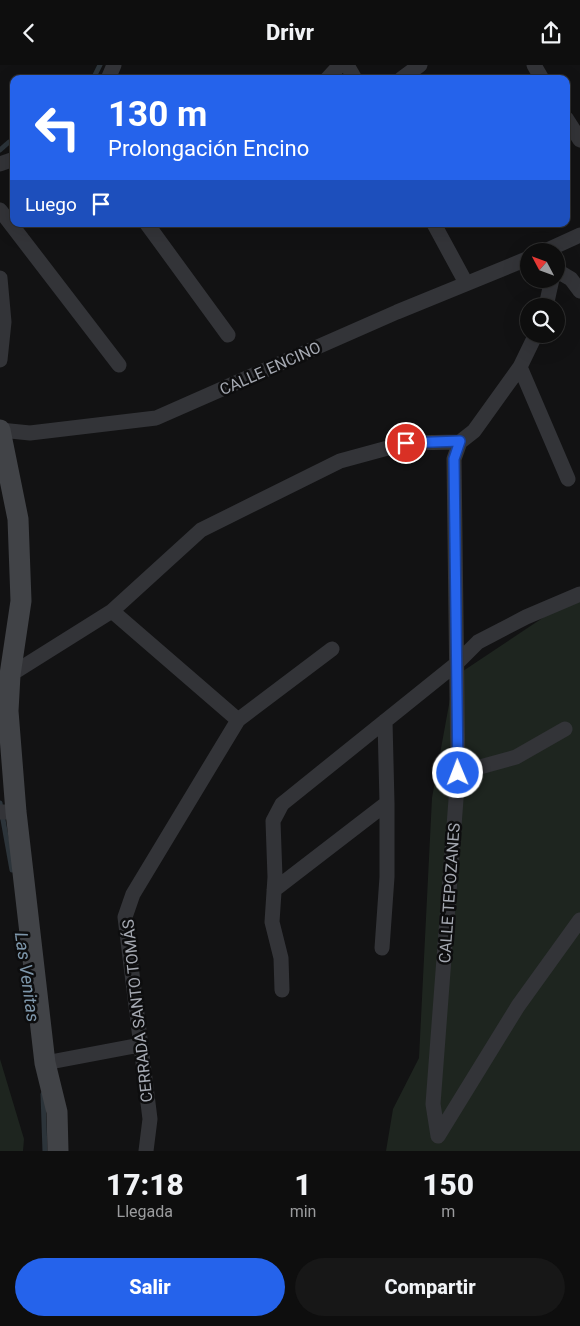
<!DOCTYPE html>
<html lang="es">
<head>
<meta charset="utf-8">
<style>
  body { margin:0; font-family:Roboto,sans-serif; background:#171717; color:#f1f3f6; height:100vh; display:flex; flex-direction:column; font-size:19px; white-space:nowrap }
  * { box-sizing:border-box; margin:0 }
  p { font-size:16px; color:#9b9c9e }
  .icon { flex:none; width:28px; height:28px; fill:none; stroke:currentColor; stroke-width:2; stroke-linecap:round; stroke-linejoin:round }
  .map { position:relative; height:1086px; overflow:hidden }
  .sheet { display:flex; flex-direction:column; background:#0e0e0e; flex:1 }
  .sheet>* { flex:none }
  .hud { position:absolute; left:10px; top:10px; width:560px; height:152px; border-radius:10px; box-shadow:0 5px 20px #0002,0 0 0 1px #2e2e2e; background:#2563eb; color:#fff; overflow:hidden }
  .needle { width:32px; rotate:311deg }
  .fabs { position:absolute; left:520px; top:178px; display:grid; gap:10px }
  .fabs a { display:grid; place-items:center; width:45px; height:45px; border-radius:50%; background:#0e0e0e; box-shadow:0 5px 20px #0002,0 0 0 1px #2e2e2e; font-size:25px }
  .pin { position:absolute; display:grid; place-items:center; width:42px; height:42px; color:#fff; margin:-21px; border:2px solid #fff; border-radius:50%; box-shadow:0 1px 5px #0007 }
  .me { position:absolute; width:55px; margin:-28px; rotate:359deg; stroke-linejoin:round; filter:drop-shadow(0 0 4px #0008) }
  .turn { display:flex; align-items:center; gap:18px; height:105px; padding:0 15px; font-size:22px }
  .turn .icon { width:65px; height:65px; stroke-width:2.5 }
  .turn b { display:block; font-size:35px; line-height:42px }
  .then { display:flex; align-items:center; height:48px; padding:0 15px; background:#0003; gap:10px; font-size:19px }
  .eta { display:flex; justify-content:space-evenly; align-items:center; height:85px; text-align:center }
  .eta b { font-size:30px; font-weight:800; line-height:35px }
  .button { display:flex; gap:10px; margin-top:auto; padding:10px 15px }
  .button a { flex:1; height:58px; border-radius:30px; background:#2563eb; color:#fff; font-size:20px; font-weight:800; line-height:58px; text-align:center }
  .button a+a { background:#171717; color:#f1f3f6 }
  header { display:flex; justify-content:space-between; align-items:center; height:65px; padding:0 15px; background:#0e0e0e; font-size:22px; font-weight:800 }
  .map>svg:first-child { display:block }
</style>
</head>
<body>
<header><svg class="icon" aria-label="back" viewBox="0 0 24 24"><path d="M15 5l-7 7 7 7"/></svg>Drivr<svg class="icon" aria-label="share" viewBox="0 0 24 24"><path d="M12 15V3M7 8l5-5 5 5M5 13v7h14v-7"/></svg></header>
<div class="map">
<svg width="580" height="1086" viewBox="0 0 580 1086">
  <rect width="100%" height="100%" fill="#121213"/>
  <path fill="#1e251f" d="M580,528V1086H386L393,1044L419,993L432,733L454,612Z
    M0,994L24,1074L23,1086H0Z"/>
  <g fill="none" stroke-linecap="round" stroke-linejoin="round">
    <path stroke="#2c343a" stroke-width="5" d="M93,14L100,0
      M0,85L9,77H14
      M0,738L12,805
      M43,1029L45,1086"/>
    <path stroke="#333438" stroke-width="15" d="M347,0L355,14
      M534,0L542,14
      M108,14L114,0
      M327,14L340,0
      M401,14L420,0
      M566,53L580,75
      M0,99L14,94
      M0,145L119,300
      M147,159L228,270
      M434,159L466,218
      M545,186L580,170
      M556,205L571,214L580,226
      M0,213L4,257L0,295
      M546,241L552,214
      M520,302L568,414
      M0,364V365L30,368L156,353L397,247L529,193
      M112,546L238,655
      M10,610L112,546L201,465L340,396L406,378L460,377L474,366L520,302L536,269
      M458,708L516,692L565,664
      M0,747H16
      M274,825L387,738
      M382,883L387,812V738L385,656
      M282,925L281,893L272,857L275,812L273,756L282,739L456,599L478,577L526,552L580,529
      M45,998L140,980
      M438,1071L433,1039L458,708L454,394L460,377
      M438,1071L518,941L580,855
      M146,1086L150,1054L125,852L133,829L238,655L332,584"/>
    <path stroke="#414347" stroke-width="21" d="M0,365L18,454L21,536L10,610L8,646L16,747L45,998L57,1047L58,1086"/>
  </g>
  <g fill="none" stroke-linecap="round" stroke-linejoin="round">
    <defs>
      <path id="route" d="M406,378L460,376L454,394L458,708"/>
    </defs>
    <use href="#route" stroke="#184099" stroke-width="12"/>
    <use href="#route" stroke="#2563eb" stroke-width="9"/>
  </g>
  <g text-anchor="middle" stroke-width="5" stroke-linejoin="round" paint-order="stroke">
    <g font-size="16" fill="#a5a9b2" stroke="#0d0d0e">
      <text transform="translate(270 303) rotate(-24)" y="6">CALLE ENCINO</text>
      <text transform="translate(449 828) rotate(-86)" y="6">CALLE TEPOZANES</text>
      <text transform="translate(137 946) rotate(-96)" y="6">CERRADA SANTO TOMÁS</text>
    </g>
    <g font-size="18" font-style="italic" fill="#7e97ab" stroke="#0d0d0e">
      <text transform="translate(27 912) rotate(82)" y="6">Las Venitas</text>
    </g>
  </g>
</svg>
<div class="fabs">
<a><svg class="needle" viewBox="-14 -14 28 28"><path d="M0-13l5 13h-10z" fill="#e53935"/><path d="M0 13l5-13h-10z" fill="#9b9c9e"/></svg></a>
<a><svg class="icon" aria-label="search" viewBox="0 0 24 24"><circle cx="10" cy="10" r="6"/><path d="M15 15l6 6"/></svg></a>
</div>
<div class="pin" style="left:406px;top:378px;background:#d93025"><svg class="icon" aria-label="arrive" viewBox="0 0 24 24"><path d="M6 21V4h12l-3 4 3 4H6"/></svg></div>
<svg class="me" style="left:458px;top:708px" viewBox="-20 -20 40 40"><circle r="17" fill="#2563eb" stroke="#fff" stroke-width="3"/><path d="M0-11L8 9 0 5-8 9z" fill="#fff"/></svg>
<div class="hud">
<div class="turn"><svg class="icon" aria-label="left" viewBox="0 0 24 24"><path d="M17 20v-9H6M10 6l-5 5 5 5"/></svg><div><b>130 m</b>Prolongación Encino</div></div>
<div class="then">Luego<svg class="icon" aria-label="arrive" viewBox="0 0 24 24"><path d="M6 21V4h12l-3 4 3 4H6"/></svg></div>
</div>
</div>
<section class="sheet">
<div class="eta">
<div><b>17:18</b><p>Llegada</p></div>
<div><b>1</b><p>min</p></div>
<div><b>150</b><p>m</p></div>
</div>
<div class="button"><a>Salir</a><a>Compartir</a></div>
</section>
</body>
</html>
